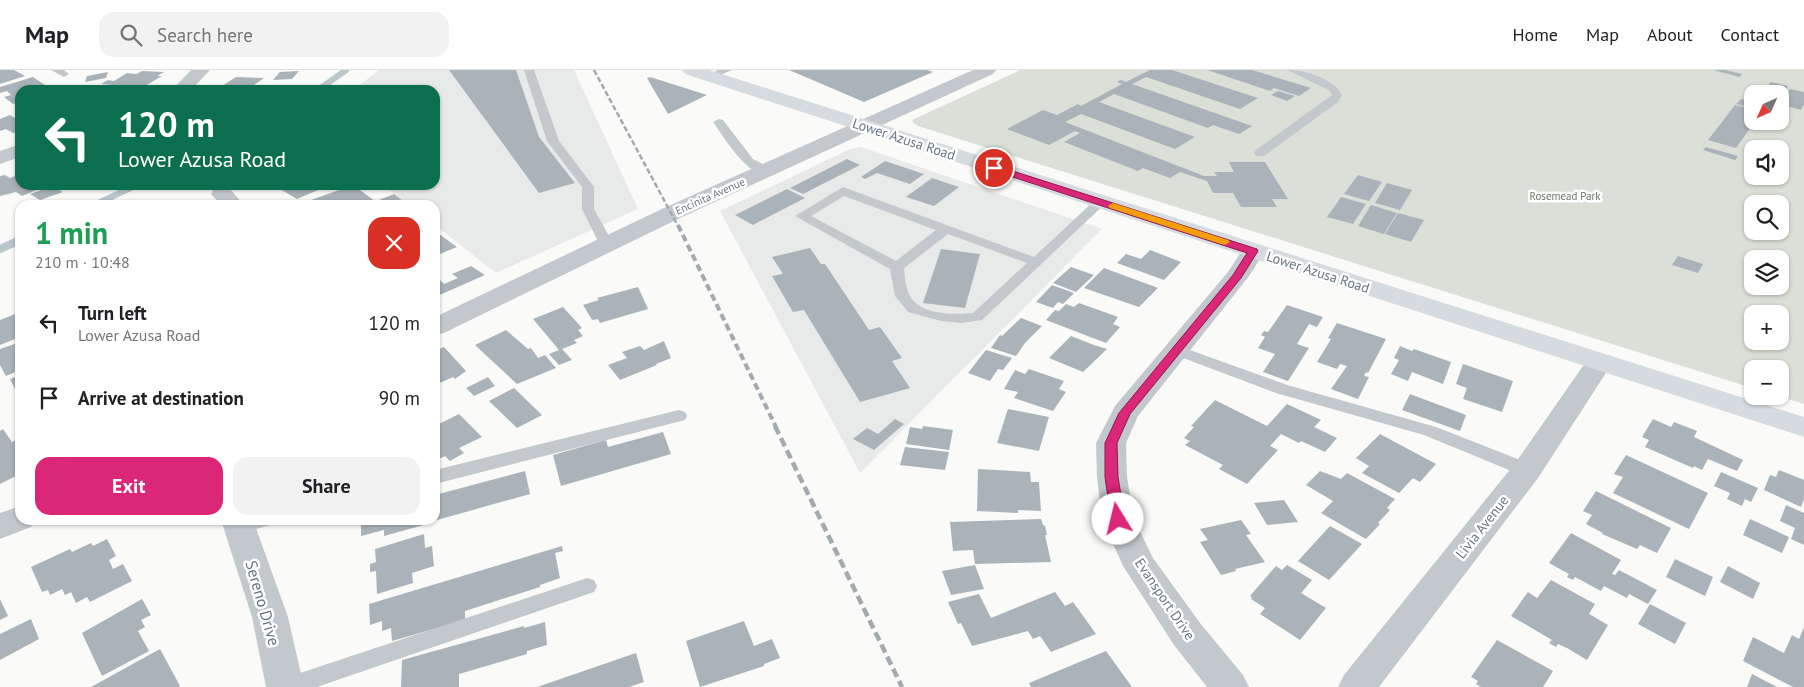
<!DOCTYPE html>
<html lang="en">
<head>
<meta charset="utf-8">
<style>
  body { margin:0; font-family:"PT Sans",sans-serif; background:#f2f2f2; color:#202124; height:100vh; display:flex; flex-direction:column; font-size:19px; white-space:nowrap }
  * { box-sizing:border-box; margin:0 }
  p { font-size:16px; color:#757577 }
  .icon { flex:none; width:28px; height:28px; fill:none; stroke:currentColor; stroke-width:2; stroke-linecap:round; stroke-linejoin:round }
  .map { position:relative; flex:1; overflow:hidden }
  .side { position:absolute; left:15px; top:130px; width:425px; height:325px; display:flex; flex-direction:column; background:#fff; border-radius:15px; box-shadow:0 1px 4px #0004 }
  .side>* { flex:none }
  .guide { position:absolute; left:15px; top:15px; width:425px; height:105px; border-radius:15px; box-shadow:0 1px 4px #0004; background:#0b6e4f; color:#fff; overflow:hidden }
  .needle { width:32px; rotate:225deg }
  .controls { position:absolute; left:1744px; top:15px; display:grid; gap:10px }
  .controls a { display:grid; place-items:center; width:45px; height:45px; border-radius:10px; background:#fff; box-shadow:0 1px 4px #0004; font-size:25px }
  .pin { position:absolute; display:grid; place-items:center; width:42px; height:42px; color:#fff; margin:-21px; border:2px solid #fff; border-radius:50%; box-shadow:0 1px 5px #0007 }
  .me { position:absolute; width:55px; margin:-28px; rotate:351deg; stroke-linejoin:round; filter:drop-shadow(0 0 4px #0008) }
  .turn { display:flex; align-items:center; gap:18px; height:105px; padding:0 20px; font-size:22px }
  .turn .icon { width:65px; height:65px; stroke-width:2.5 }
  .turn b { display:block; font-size:35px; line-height:42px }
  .round { display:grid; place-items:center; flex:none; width:52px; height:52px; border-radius:15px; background:#f2f2f2 }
  .summary { display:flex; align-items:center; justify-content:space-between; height:85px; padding:0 20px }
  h1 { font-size:30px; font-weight:600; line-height:38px; color:#1e9e55 }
  .button { display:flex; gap:10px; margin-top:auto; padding:10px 20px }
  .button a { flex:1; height:58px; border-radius:15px; background:#db2777; color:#fff; font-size:20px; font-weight:600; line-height:58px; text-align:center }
  .button a+a { background:#f2f2f2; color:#202124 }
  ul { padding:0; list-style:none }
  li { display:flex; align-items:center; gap:15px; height:75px; padding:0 20px }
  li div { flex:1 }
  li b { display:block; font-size:19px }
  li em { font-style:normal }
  header { display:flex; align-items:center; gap:30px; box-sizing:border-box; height:70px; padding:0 25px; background:#fff; border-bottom:1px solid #e0e0e0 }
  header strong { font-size:24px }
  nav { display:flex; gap:28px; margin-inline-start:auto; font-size:18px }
  .search { width:350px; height:45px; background:#f2f2f2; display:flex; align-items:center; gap:12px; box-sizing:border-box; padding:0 18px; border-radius:15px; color:#757577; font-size:19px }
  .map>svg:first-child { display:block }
</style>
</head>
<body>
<header>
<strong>Map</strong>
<div class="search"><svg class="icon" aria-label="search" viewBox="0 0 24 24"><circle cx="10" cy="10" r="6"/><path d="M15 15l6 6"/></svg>Search here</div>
<nav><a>Home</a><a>Map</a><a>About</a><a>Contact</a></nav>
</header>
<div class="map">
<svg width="1804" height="617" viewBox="0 0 1804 617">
  <rect width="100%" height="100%" fill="#fafaf8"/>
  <path fill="#e8e9e9" d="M379,0H574L638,139L496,203L435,155V135H409L383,115H435V20H353Z
    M861,77L1102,159L860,403L720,141L850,79Z"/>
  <path fill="#dadfd7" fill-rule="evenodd" d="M1021,0H1804V334L1779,326L1780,299H1752V318L918,56L912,52L914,49ZM1752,24H1780V51H1752ZM1752,79H1780V106H1752ZM1752,134H1780V161H1752ZM1752,189H1780V216H1752ZM1752,244H1780V271H1752Z"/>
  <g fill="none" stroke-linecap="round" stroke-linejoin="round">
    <path stroke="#bbc7cb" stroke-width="6" d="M318,20L346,0
      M94,135L137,115"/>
    <path stroke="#bbc7cb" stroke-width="8" d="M0,179L20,170"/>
  </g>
  <path fill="#aab3b9" d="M0,0H14L25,6L0,14Z
    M449,0H516L539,67L575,113L539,123Z
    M789,0H927L933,2L864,32Z
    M1150,0H1172L1258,28L1240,39L1146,7L1132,14L1252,56L1239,64L1213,55L1208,58L1114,24L1099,32L1195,67L1175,79L1081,44L1065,52L1204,106H1217L1214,102H1234L1229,92H1265L1288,129H1272L1277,137H1241L1233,123H1213L1207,111L1180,102L1170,108L1143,98L1138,101L1064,72L1080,63L1075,61L1049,75L1007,59L1043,40L1057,45L1078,34L1081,36L1122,14L1117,12L1121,10L1126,12Z
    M1207,0H1252L1311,18L1299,26L1274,18L1270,21Z
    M1713,0H1725L1742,4L1740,7Z
    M142,1L164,2L157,6H162L143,17L101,14L108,10L114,11L127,3L136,4Z
    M299,1L292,9L273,10L280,2Z
    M108,2L106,8L85,12L87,6Z
    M33,7L48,17L40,20H20V32L13,34L4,27L11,25L7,21L0,23V17Z
    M236,7L264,8L247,20L219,18Z
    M650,7L707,25L668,44L647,8Z
    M1771,12L1788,16L1780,29V24H1765L1768,20H1765Z
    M99,16L103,17L127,18L124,20H92Z
    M1790,19L1804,22V34L1801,40L1780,34Z
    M1278,21L1295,26L1287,31L1271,25Z
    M1741,29L1752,32V38L1736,34Z
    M1735,35L1752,39V51H1755L1736,78L1708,70Z
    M10,45L20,51V61L13,63L6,59L0,61V49Z
    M1706,77L1738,86L1735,90L1703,80Z
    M847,89L860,95L803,124L790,118Z
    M885,91L924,104L910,114L877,103L865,109L861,107Z
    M5,105L10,108L18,105L20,115H33L39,119L22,126L16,122L0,126V106Z
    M1358,105L1382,112L1369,131L1344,124Z
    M932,108L959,117L934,136L906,127Z
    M1387,113L1412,120L1400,140L1375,133Z
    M284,115H330L297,129L278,118Z
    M353,115L375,131L364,135H297Z
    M53,116L63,122L40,130L30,124Z
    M787,119L805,128L753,155L735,145Z
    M394,124L403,131L392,135H378L374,132Z
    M1341,127L1366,134L1353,154L1327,147Z
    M1371,135L1397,143L1384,164L1358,156Z
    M1398,143L1424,150L1411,172L1385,164Z
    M439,164L457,177L435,186V165Z
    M810,178L821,194H825L869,260L880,257L902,288L892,291L910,318L860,332L804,240L793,242L772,206L783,204L772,187Z
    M941,179L980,184L965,238L923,233Z
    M1150,180L1181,192L1164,210L1117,193L1126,184L1141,189Z
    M1678,186L1703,194L1698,203L1672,195Z
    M471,196L485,205L435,227V205L444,214L458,208L452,204Z
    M1071,197L1094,205L1076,222L1053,213Z
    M1104,198L1158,218L1139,237L1084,218Z
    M1052,215L1074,223L1063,234L1058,232L1053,238L1036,232Z
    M638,217L648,239L600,253L598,249L592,250L583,235L599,230L597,228Z
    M1079,233L1118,247L1113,254L1120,257L1106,273L1046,250L1055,240L1059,241L1066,234L1074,237Z
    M1287,235L1323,247L1317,257L1309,254L1297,274L1309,278L1288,311L1263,302L1275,284L1258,278L1265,267L1261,265L1264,261L1268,262Z
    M563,237L582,258L578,260L583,266L574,270L577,273L562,279L572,290L559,295L549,284L559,280L533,249Z
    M15,244L20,253V267L0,275V250Z
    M1021,248L1042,256L1025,273L1016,286L991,278L1000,265L1002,266Z
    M1337,253L1386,269L1368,303L1366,302L1364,306L1369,307L1358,329L1331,319L1347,296L1340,294L1337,299L1317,292L1331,269L1328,268Z
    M506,260L528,279L531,278L538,288L545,285L556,298L517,314L475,275Z
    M1071,266L1094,275L1107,279L1083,302L1049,288Z
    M664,271L671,288L656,294L657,295L620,310L608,295L627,288L622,282L640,276L644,280Z
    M20,272V300L6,306L0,295V279Z
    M1400,276L1412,281L1414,279L1451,292L1443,314L1412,302L1408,311L1391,304L1399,290L1394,288Z
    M444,277L466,301L455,309L453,307L435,315V281Z
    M986,280L1012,288L1003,300L998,299L990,311L968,303Z
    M1463,294L1513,311L1502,342L1463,329L1467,318L1456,314Z
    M1029,299L1064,311L1059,319L1066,322L1053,341L1014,328L1018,322L1004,319L1015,300L1025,304Z
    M20,305V329L10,309Z
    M488,307L495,316L474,326L466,318Z
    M514,318L542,345L517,358L489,331Z
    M1410,324L1466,345L1460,361L1402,340Z
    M1215,330L1267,356L1287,334L1321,350L1314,357L1337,368L1325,382L1301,371L1299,373L1281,364L1270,376L1278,380L1247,414L1219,399L1223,395L1185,375L1190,371L1184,368L1194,357L1191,356Z
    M1008,339L1049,347L1039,381L997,373Z
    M459,344L482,367L459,378L464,383L450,391L445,386L435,391V356Z
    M895,349L904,354L874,380L853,369L867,358L878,364Z
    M1653,349L1671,357L1674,352L1697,361L1694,367L1743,390L1737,401L1708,389L1702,400L1694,396L1693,398L1645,377L1649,370L1642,367Z
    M923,356L953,360L949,380L906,374L910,357L922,359Z
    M3,359L12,372L16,370L20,373V404L0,414V361Z
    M663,362L671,384L561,416L553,385L606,370L608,377Z
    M1380,364L1436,394L1420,412L1413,408L1399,423L1362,403L1369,396L1356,388Z
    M905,377L949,382L945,400L900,395Z
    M1626,385L1708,423L1689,459L1613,423L1623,407L1614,404Z
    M978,399L1030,402L1031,412H1039L1041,441L1018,440V443L977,441Z
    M1779,400L1804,410V429L1801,437L1764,420L1770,405L1776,407Z
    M525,401L530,424L437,450L435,425Z
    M1320,401L1341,409L1347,403L1395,429L1387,438L1390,440L1378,453L1380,454L1366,469L1321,443L1333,431L1306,415Z
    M1721,402L1758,418L1751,432L1745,429L1742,436L1727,429L1730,423L1714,416Z
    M1596,421L1671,458L1657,483L1640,475L1637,479L1602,464L1603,463L1586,454L1592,445L1583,441Z
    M1284,430L1298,452L1267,455L1254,433Z
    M1786,435L1804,443V475L1791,469L1795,458L1780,451Z
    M1041,449L1043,455L1045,456L1047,465H1045L1051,492L975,494L973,480L953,481L950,452Z
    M1750,449L1789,467L1782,483L1743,465Z
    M361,450H431V453L384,466V460L361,466Z
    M1241,450L1251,464L1246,465L1265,492L1235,499L1236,501L1221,505L1200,472L1208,470L1200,459Z
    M1330,456L1362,474L1329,510L1298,491Z
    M1571,463L1621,490L1612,504L1615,505L1619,500L1657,520L1648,534L1629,524L1627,528L1604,516L1601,521L1575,507L1573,510L1567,507L1569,504L1549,493Z
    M424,464L425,478L432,476L434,496L412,503L413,513L377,524L376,501L370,502V494L376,492L375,479Z
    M107,469L116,486L109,490L113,499L123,494L132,511L90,532L87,527L76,533L71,522L65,525L62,519L50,525L48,520L42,522L31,497L70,479L72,482L91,473L93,476Z
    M562,476L563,481L555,483L560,508L540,515V517L465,541V550L392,571L391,558L382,561V551L370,555L369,534Z
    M1675,489L1713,507L1705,526L1666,507Z
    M975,495L984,519L951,525L942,501Z
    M1287,495L1312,510L1301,523L1326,538L1300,570L1260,544L1265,538L1251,529L1252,527L1250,526L1276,496L1282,500Z
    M1728,496L1760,513L1753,529L1720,512Z
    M1551,510L1595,534L1589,544L1608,555L1587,590L1567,578L1558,574L1556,577L1549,573L1552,570L1511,546L1528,522L1537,528Z
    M1055,522L1065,536L1073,532L1096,564L1051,582L1040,566L1033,569L1028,561L972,576L961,553L958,554L948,532L979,524L991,548Z
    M0,529L8,546L0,550Z
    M142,529L151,545L141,550L145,557L138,561L149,581L102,606L82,563Z
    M1650,534L1686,553L1675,574L1638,554Z
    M31,549L39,569L0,590V564Z
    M744,551L754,576L772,569L780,588L764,594V596L700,617L686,571Z
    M545,552L547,575L527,581V584L459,604V617H401L402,590L524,556V558Z
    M1804,557V617H1793L1743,591L1753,567L1784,583L1792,565L1799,569Z
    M1497,570L1553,601L1543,617H1481L1476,614L1478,611L1471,607Z
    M160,579L180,616L178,617H91Z
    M1106,581L1132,617H1031L1029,613Z
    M636,583L644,612L629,617H537Z
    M1752,604L1777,617H1747Z"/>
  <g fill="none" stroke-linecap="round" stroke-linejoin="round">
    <path fill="#c3c8cc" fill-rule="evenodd" d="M51,0H64L69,4L64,7Z
      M524,0H534L559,71L594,117V139L614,175L612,178H602L600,175L582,139V117L547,71Z
      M718,0H732L711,9L706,6Z
      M1287,0C1305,0 1333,8 1342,25L1338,32L1264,86H1256L1254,83L1256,80L1332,25L1329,20Z
      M719,49L723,50L753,89L770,98L772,101L770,104C748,109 724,67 713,52Z
      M843,117L1034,187L1096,129L1101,128L1107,132L982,250L961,253L941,251L908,242L895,226L890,199L795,146ZM844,126L936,160L896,191L811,146ZM948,164L1027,193L973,243C954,245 920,245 910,226C905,217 905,207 904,198Z
      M1176,275L1287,315L1436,357L1533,395L1536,400L1533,405L1527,406L1521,405L1424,365L1276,323L1170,283L1168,280L1170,277Z
      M679,340L685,342L687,346L685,350L435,414V400Z
      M237,450H273L270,455L241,463L234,461L231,456Z
      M587,508L594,510L597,516L594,522L317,617H277L280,610L288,607Z"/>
    <path fill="#c3c8cc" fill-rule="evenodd" d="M191,0H210L191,20H172Z
      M20,74V87L0,94V81Z
      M222,118L230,119L244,135H221L211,124L214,119Z
      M1253,174L1261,176L1265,181L1249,206L1138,346L1126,373L1127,407L1134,449L1153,488L1200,553L1243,605L1249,617H1207L1174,575L1123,496L1102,449L1097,407L1096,373L1115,336L1228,202L1245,176Z
      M1600,284L1610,286L1613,292L1538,408L1379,617H1338L1344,605L1516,392L1590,286Z"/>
    <path fill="#c3c8cc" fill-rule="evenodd" d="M973,0H996L993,4L680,148L444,263L435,265V247L664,138Z
      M20,436V450H35L31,457L0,469V443Z
      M221,450H253L288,547L304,617H266L252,547Z"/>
    <path fill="#d6dbdf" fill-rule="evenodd" d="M682,0H709L1804,347V367L685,4Z"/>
    <path stroke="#a2aab0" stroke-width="2.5" stroke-dasharray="5.5 2.5" stroke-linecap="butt" d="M594,0L678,156"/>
    <path stroke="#a2aab0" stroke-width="4" stroke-dasharray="7 4" stroke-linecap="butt" d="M678,155L776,357"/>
    <path stroke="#a2aab0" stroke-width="4.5" stroke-dasharray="9 4.5" stroke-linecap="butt" d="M775,356L902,617"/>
  </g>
  <path fill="#db2777" stroke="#8e194d" d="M994,95L1257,179L1258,181L1241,208L1130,344L1117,373L1118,407L1125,449L1123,452H1113L1111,449L1105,407V373L1119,343L1233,205L1247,183L991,100L989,98Z"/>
  <path fill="#f59e0b" d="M1113,133L1228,170L1230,172L1225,175L1221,174L1110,138L1108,136Z"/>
  <g text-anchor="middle" stroke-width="5" stroke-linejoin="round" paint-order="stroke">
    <g font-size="11" fill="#657683" stroke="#fff">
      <text transform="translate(710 126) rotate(-24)" y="4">Encinita Avenue</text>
    </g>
    <g font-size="11" fill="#687a64" stroke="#fff">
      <text x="1565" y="130">Rosemead Park</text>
    </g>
    <g font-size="14" fill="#657683" stroke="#fff">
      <text transform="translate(904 69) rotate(18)" y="5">Lower Azusa Road</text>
      <text transform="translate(1318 202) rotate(18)" y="5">Lower Azusa Road</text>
      <text transform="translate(1482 457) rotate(-52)" y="5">Livia Avenue</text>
      <text transform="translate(1165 529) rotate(56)" y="5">Evansport Drive</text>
    </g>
    <g font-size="16" fill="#657683" stroke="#fff">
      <text transform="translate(263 533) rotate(74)" y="6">Sereno Drive</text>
    </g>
  </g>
</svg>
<div class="controls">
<a><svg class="needle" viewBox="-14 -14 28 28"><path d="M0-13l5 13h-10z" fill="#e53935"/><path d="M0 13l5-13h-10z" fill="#757577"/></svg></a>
<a><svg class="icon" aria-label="sound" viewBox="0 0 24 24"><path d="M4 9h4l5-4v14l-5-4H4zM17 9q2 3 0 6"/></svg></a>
<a><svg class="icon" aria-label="search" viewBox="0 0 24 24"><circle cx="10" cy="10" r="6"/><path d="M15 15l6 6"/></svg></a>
<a><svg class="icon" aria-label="layers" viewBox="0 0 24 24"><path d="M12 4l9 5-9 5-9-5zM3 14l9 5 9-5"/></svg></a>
<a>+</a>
<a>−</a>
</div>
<div class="pin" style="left:994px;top:98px;background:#d93025"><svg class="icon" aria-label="arrive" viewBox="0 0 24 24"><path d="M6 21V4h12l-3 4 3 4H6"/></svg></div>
<svg class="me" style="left:1118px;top:449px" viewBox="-20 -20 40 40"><circle r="19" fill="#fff"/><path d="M0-13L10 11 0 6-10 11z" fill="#db2777"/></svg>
<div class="guide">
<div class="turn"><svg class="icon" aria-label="left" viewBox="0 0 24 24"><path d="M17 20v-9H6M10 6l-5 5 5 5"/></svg><div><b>120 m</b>Lower Azusa Road</div></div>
</div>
<section class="side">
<div class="summary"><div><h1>1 min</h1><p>210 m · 10:48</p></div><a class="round" style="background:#d93025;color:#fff"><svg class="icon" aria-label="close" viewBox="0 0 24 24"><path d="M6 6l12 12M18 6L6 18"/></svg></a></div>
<ul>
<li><svg class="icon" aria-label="left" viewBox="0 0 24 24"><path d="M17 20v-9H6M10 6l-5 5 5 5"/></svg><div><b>Turn left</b><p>Lower Azusa Road</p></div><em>120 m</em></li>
<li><svg class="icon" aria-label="arrive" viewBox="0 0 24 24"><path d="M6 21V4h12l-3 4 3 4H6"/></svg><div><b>Arrive at destination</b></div><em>90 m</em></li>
</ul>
<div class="button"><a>Exit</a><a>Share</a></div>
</section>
</div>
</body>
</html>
